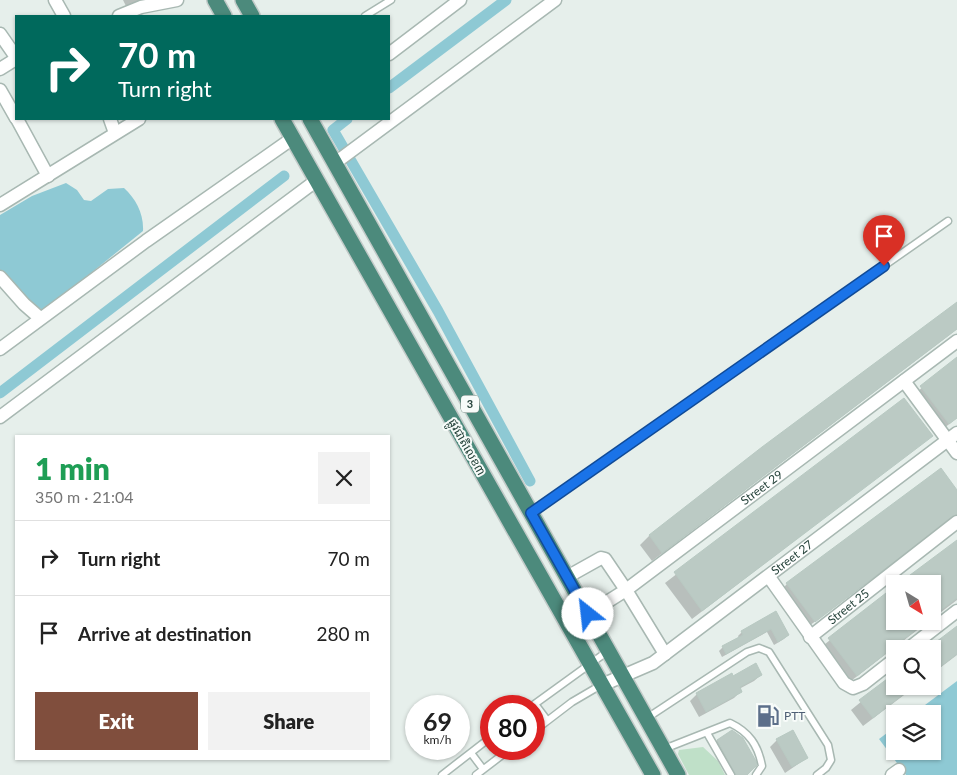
<!DOCTYPE html>
<html lang="en">
<head>
<meta charset="utf-8">
<style>
  body { margin:0; font-family:Lato,"Noto Sans Khmer",sans-serif; background:#f2f2f2; color:#222; height:100vh; display:flex; flex-direction:column; font-size:19px; white-space:nowrap }
  * { box-sizing:border-box; margin:0 }
  p { font-size:16px; color:#767676 }
  .icon { flex:none; width:28px; height:28px; fill:none; stroke:currentColor; stroke-width:2; stroke-linecap:round; stroke-linejoin:round }
  .map { position:relative; flex:1; overflow:hidden }
  .drawer { position:absolute; left:15px; top:435px; width:375px; height:325px; display:flex; flex-direction:column; background:#fff; border-radius:0px; box-shadow:0 1px 4px #0004 }
  .drawer>* { flex:none }
  .guide { position:absolute; left:15px; top:15px; width:375px; height:105px; border-radius:0px; box-shadow:0 1px 4px #0004; background:#00695c; color:#fff; overflow:hidden }
  .needle { width:32px; rotate:143deg }
  .buttons { position:absolute; left:886px; top:575px; display:grid; gap:10px }
  .buttons a { display:grid; place-items:center; width:55px; height:55px; border-radius:0px; background:#fff; box-shadow:0 1px 4px #0004; font-size:25px }
  .speed { position:absolute; left:405px; top:695px; display:flex; gap:10px; font-size:25px; font-weight:700; text-align:center }
  .speed>* { display:grid; place-content:center; width:65px; height:65px; border-radius:50%; background:#fff; box-shadow:0 1px 4px #0004; line-height:1 }
  .speed small { font-size:12px; font-weight:400 }
  .speed .limit { border:8px solid #d22; background:#fff; color:#111 }
  .pin { position:absolute; display:grid; place-items:center; width:42px; height:42px; color:#fff; margin:-51px -21px; border-radius:50% 50% 50% 0; rotate:-45deg; box-shadow:0 0 5px #0007 }
  .pin .icon { rotate:45deg }
  .me { position:absolute; width:55px; margin:-28px; rotate:331deg; stroke-linejoin:round; filter:drop-shadow(0 0 4px #0008) }
  .turn { display:flex; align-items:center; gap:18px; height:105px; padding:0 20px; font-size:22px }
  .turn .icon { width:65px; height:65px; stroke-width:2.5 }
  .turn b { display:block; font-size:35px; line-height:42px }
  .round { display:grid; place-items:center; flex:none; width:52px; height:52px; border-radius:0px; background:#f2f2f2 }
  .headline { display:flex; align-items:center; justify-content:space-between; height:85px; padding:0 20px }
  h1 { font-size:30px; font-weight:800; line-height:38px; color:#1e9e55 }
  .button { display:flex; gap:10px; margin-top:auto; padding:10px 20px }
  .button a { flex:1; height:58px; border-radius:0px; background:#804e3d; color:#fff; font-size:20px; font-weight:800; line-height:58px; text-align:center }
  .button a+a { background:#f2f2f2; color:#222 }
  ul { padding:0; list-style:none }
  li { display:flex; align-items:center; gap:15px; height:75px; padding:0 20px; border-top:1px solid #e0e0e0 }
  li div { flex:1 }
  li b { display:block; font-size:19px }
  li em { font-style:normal }
  .map>svg:first-child { display:block }
</style>
</head>
<body>
<div class="map">
<svg width="957" height="775" viewBox="0 0 957 775">
  <rect width="100%" height="100%" fill="#e6efeb"/>
  <path fill="#bfe0c8" d="M703,747L718,761L725,775H689L678,754L679,750Z"/>
  <path fill="#8ec9d4" d="M66,183L77,190L84,200L91,201L108,189L124,188C136,199 144,214 143,231L44,311L33,304L0,270V215L32,196Z
    M957,681V775H906L879,739L895,727V751H932V714H913Z"/>
  <path fill="#0003" d="M123,0H150L126,6Z
    M957,303V329L652,561L640,545L649,536Z
    M957,359V418L939,432L912,396Z
    M904,399L931,436L692,619L665,583Z
    M957,492V515L805,629L778,593L787,584Z
    M957,542V600L932,619V584Z
    M895,589V621H929L847,684L820,648Z
    M776,612L788,635L784,639L774,645L767,632L722,657L719,651L723,647L739,638L738,636L742,632Z
    M957,627V655L932,674V649H929Z
    M895,674V686H916L863,726L851,710Z
    M731,675L733,677L761,675L754,681L739,689L741,691L734,698L699,717L690,701L697,694Z
    M732,731L755,765L746,775H732L716,741Z
    M777,740L807,758L785,773L770,747Z"/>
  <g fill="none" stroke-linecap="round" stroke-linejoin="round">
    <path stroke="#8ec9d4" stroke-width="11" d="M389,88L506,0
      M347,119L333,130L438,311L530,481
      M0,393L284,176"/>
  </g>
  <path fill="#bbcac4" stroke="#b8c9c2" d="M957,302V329L662,553L649,535L762,447Z
    M957,357V418L949,424L920,386Z
    M904,398L933,436L702,611L674,572Z
    M941,468L957,490V514L815,622L786,583Z
    M957,540V598L932,617V584H898Z
    M895,586V621H927L857,676L828,638Z
    M776,611L789,635L778,642L771,629L726,654L722,646L743,635L741,631Z
    M957,626V654L932,673V645Z
    M756,663L762,675L740,687L742,692L706,712L696,693L732,673L733,676Z
    M895,673V686H914L873,718L859,700Z
    M732,730L743,738L756,761L757,765L747,775H736L717,740Z
    M793,730L808,758L792,767L776,739Z"/>
  <g fill="none" stroke-linecap="round" stroke-linejoin="round">
    <defs>
      <path id="service" d="M365,16L391,0
        M531,513L948,221
        M535,704L547,720
        M532,706L608,651
        M647,718L747,652L759,648L769,652L828,745L831,760L826,768L817,775
        M534,731L572,702L601,685
        M707,733L731,775
        M664,749L730,723C749,732 758,745 762,766L756,775
        M471,753L483,769
        M442,775L491,737
        M476,775L510,749"/>
      <g id="minor">
        <path d="M55,0L64,16"/>
        <path d="M119,16L141,7L177,0"/>
        <path d="M0,34L16,57"/>
        <path d="M389,54L460,0"/>
        <path d="M0,69L16,59"/>
        <path d="M0,90L16,118"/>
        <path d="M17,119L48,176"/>
        <path d="M110,119L115,133"/>
        <path d="M335,163L555,0"/>
        <path d="M0,205L139,119"/>
        <path d="M0,277L24,304L40,318"/>
        <path d="M0,349L146,241L293,138"/>
        <path d="M904,381L957,453"/>
        <path d="M0,417L317,180"/>
        <path d="M567,577L601,558L605,559L626,590L588,614"/>
        <path d="M769,577L844,683L853,688L863,684L895,659"/>
        <path id="s1" d="M810,637L957,522"/>
        <path d="M908,649L957,611"/>
        <path id="s2" d="M665,654L626,590L957,341"/>
        <path id="s3" d="M602,685L653,663L957,433"/>
        <path d="M892,775L899,770"/>
      </g>
      <path id="trunk" d="M215,0L224,16
        M243,0L252,16
        M282,119L653,775
        M310,119L678,775"/>
    </defs>
    <use href="#service" stroke="#a8b8b2" stroke-width="9"/>
    <use href="#minor" stroke="#a8b8b2" stroke-width="15"/>
    <use href="#trunk" stroke="#c2cac8" stroke-width="18"/>
    <use href="#service" stroke="#fff" stroke-width="6"/>
    <use href="#minor" stroke="#fff" stroke-width="12"/>
    <use href="#trunk" stroke="#4c8a7c" stroke-width="15"/>
  </g>
  <g fill="none" stroke-linecap="round" stroke-linejoin="round">
    <defs>
      <path id="route" d="M588,614L531,513L884,266"/>
    </defs>
    <use href="#route" stroke="#114b97" stroke-width="12"/>
    <use href="#route" stroke="#1a73e8" stroke-width="9"/>
  </g>
  <defs>
    <symbol id="fuel-bare" viewBox="-9 -9 18 18"><path d="M-5.5-6h7V0h2V4h1.3V-2.5L3-4.5l.8-.8L6-3V5H2.5V1h-1V6h-7ZM-4.2-4.7v3.2H.2V-4.7Z" fill="#5c6f8a" stroke="#f7fbf9" stroke-width="2.5" paint-order="stroke"/></symbol>
  </defs>
  <g fill-rule="evenodd">
    <use href="#fuel-bare" x="752" y="700" width="32" height="32"/>
  </g>
  <g text-anchor="middle" stroke-width="4" stroke-linejoin="round" paint-order="stroke">
    <rect fill="#f7fbf9" stroke="#637a73" stroke-width="1" x="461" y="395.5" width="18" height="17" rx="4"/>
    <g font-size="11" font-weight="bold" fill="#24423a">
      <text x="470" y="408">3</text>
    </g>
    <g font-size="12" fill="#24423a" stroke="#f7fbf9">
      <text transform="translate(467 447) rotate(61)" y="4">ផ្លូវជាតិលេខ៣</text>
      <text dy="4" stroke="none"><textPath href="#s2" startOffset="245">Street 29</textPath></text>
      <text dy="4" stroke="none"><textPath href="#s3" startOffset="230">Street 27</textPath></text>
      <text dy="4" stroke="none"><textPath href="#s1" startOffset="49">Street 25</textPath></text>
    </g>
    <g font-size="12" fill="#4e5e75" stroke="#f7fbf9" text-anchor="start">
      <text x="784" y="720">PTT</text>
    </g>
  </g>
</svg>
<div class="buttons">
<a><svg class="needle" viewBox="-14 -14 28 28"><path d="M0-13l5 13h-10z" fill="#e53935"/><path d="M0 13l5-13h-10z" fill="#767676"/></svg></a>
<a><svg class="icon" aria-label="search" viewBox="0 0 24 24"><circle cx="10" cy="10" r="6"/><path d="M15 15l6 6"/></svg></a>
<a><svg class="icon" aria-label="layers" viewBox="0 0 24 24"><path d="M12 4l9 5-9 5-9-5zM3 14l9 5 9-5"/></svg></a>
</div>
<div class="speed"><div>69<small>km/h</small></div><div class="limit">80</div></div>
<div class="pin" style="left:884px;top:266px;background:#d93025"><svg class="icon" aria-label="arrive" viewBox="0 0 24 24"><path d="M6 21V4h12l-3 4 3 4H6"/></svg></div>
<svg class="me" style="left:588px;top:614px" viewBox="-20 -20 40 40"><circle r="19" fill="#fff"/><path d="M0-13L10 11 0 6-10 11z" fill="#1a73e8"/></svg>
<div class="guide">
<div class="turn"><svg class="icon" aria-label="right" viewBox="0 0 24 24"><path d="M7 20v-9h11M14 6l5 5-5 5"/></svg><div><b>70 m</b>Turn right</div></div>
</div>
<section class="drawer">
<div class="headline"><div><h1>1 min</h1><p>350 m · 21:04</p></div><a class="round"><svg class="icon" aria-label="close" viewBox="0 0 24 24"><path d="M6 6l12 12M18 6L6 18"/></svg></a></div>
<ul>
<li><svg class="icon" aria-label="right" viewBox="0 0 24 24"><path d="M7 20v-9h11M14 6l5 5-5 5"/></svg><div><b>Turn right</b></div><em>70 m</em></li>
<li><svg class="icon" aria-label="arrive" viewBox="0 0 24 24"><path d="M6 21V4h12l-3 4 3 4H6"/></svg><div><b>Arrive at destination</b></div><em>280 m</em></li>
</ul>
<div class="button"><a>Exit</a><a>Share</a></div>
</section>
</div>
</body>
</html>
